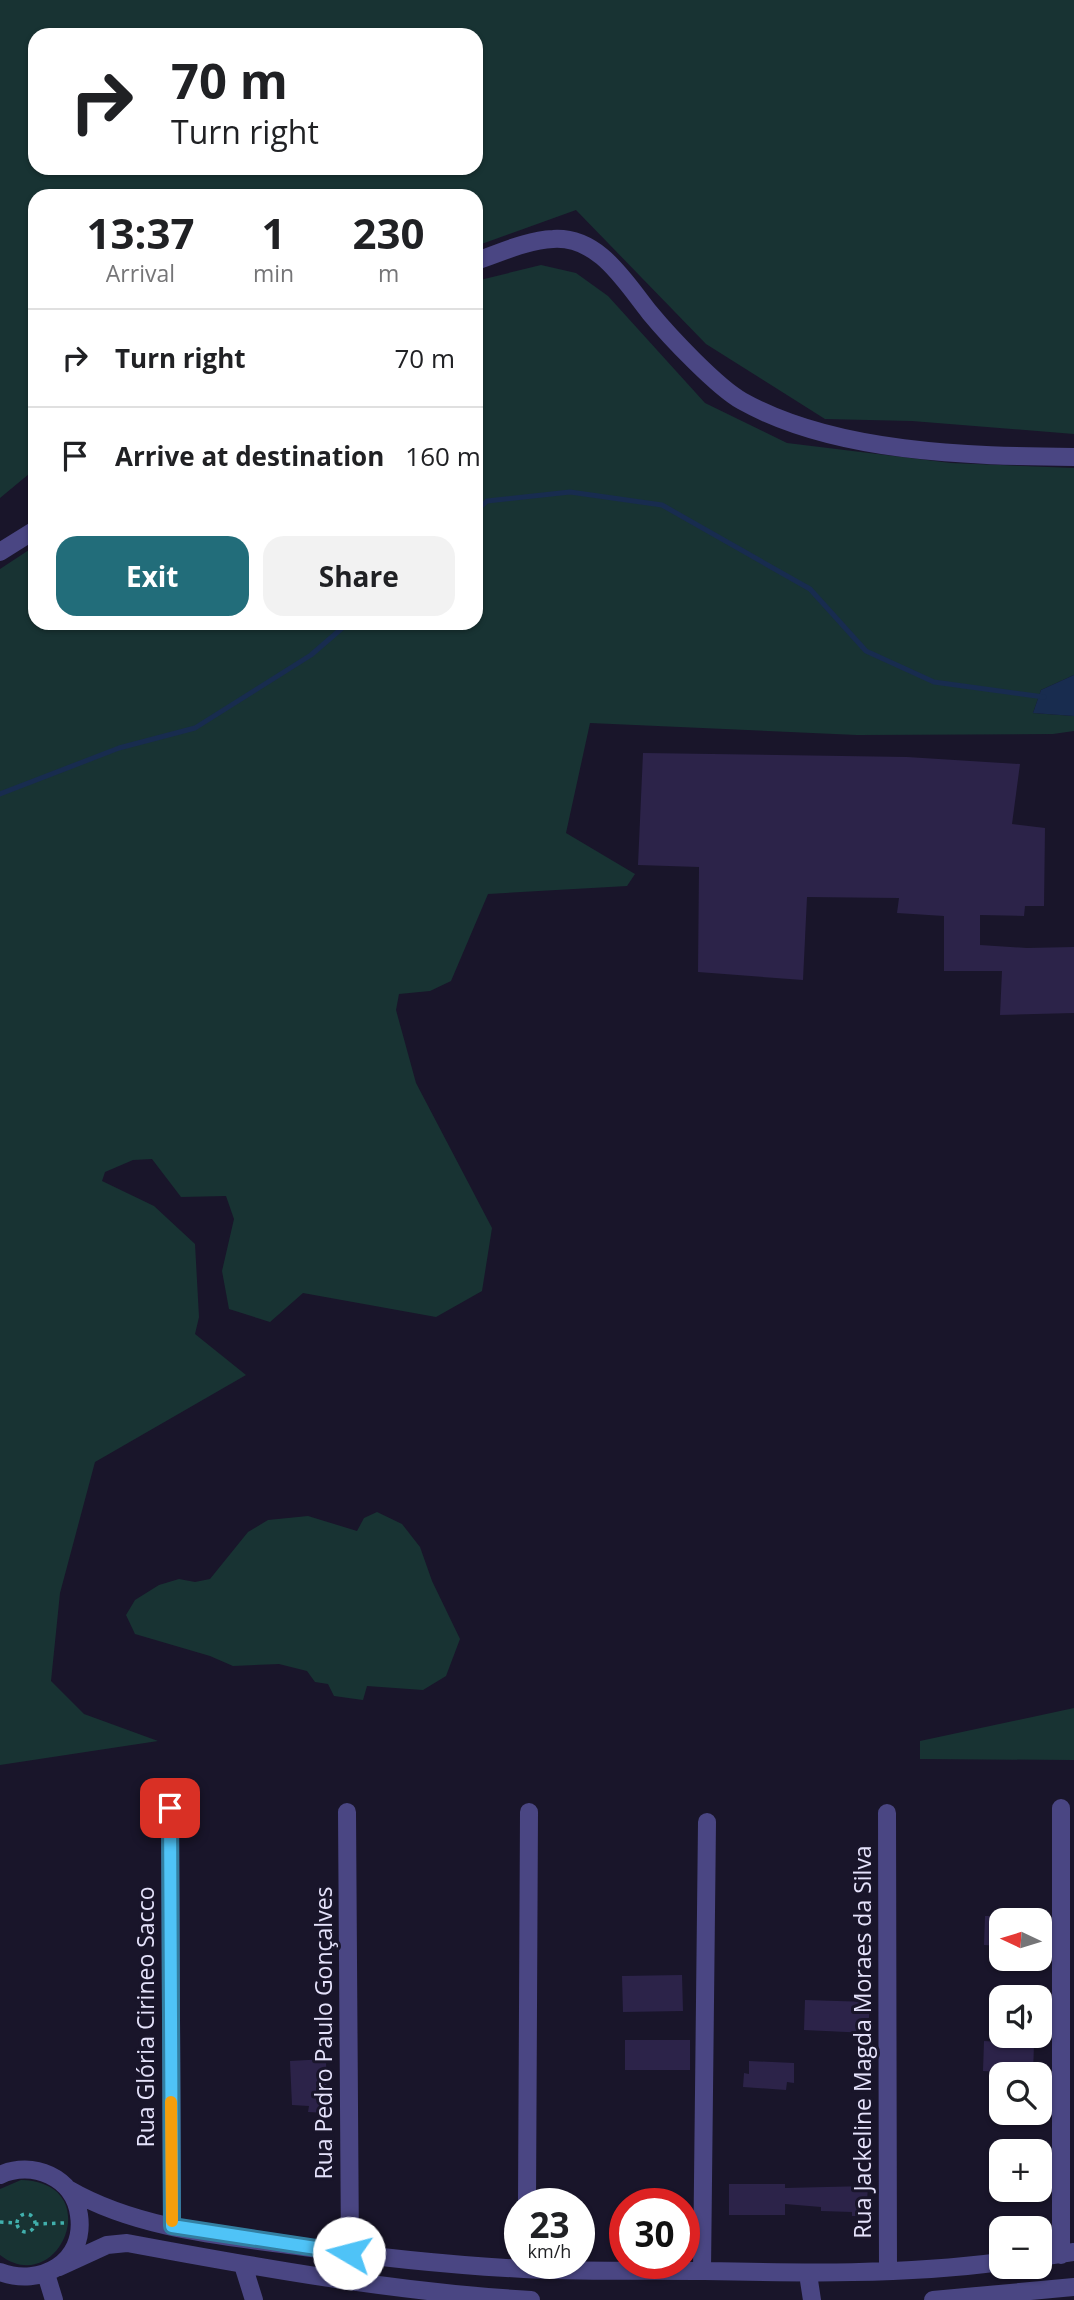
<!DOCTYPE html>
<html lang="en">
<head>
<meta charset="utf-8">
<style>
  body { margin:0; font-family:"Open Sans",sans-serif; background:#f2f2f2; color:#202124; height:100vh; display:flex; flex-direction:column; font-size:26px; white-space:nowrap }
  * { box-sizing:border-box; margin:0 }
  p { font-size:23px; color:#757577 }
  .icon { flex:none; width:38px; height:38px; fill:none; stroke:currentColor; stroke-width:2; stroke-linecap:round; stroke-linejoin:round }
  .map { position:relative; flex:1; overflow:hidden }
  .sheet { position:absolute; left:28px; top:189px; width:455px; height:441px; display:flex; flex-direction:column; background:#fff; border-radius:21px; box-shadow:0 2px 5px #0004 }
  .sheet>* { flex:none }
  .banner { position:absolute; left:28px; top:28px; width:455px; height:147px; border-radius:21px; box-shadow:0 2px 5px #0004; background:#fff; color:#202124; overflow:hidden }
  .needle { width:46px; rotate:274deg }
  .controls { position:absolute; left:989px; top:1908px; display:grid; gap:14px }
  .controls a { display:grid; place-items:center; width:63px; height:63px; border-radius:14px; background:#fff; box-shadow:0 2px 5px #0004; font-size:35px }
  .speed { position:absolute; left:504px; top:2188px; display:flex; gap:14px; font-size:35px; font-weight:700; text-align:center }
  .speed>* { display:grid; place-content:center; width:91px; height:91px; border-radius:50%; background:#fff; box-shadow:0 2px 5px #0004; line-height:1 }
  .speed small { font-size:18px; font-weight:400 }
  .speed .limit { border:10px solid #d22; background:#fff; color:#111 }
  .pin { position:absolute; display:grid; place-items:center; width:60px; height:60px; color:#fff; margin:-30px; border-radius:14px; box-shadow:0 4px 10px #0006 }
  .me { position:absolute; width:77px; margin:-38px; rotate:278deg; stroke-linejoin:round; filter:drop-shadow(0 0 5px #0008) }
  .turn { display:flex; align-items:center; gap:24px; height:147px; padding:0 28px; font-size:32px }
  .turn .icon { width:91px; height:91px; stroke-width:2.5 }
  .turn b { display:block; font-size:49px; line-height:60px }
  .eta { display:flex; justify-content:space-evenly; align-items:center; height:119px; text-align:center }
  .eta b { font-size:42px; font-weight:700; line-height:49px }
  .button { display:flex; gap:14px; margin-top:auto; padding:14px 28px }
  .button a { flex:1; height:80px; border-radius:21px; background:#226d7a; color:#fff; font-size:28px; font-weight:700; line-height:80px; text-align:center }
  .button a+a { background:#f2f2f2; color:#202124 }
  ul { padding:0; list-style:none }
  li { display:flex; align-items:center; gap:21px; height:98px; padding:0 28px; border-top:2px solid #e0e0e0 }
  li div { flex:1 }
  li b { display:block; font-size:26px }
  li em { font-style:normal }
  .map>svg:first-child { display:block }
</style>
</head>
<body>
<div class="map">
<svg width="1074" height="2300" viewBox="0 0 1074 2300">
  <rect width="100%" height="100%" fill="#19152a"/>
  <path fill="#183333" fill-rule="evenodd" d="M0,0H1074V434L912,421L825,419L706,344L576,210L476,246V196H35V469L0,498ZM35,35H476V168H35Z
    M541,265L576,273L608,296L705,403L787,443L951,463L1074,468V675L1041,690L1033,713L1074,716V731L1053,734L857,735L590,723L566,833L635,874L627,886L488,894L451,981L430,991L399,994L396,1010L416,1083L492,1228L482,1291L436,1317L303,1293L270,1322L229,1309L222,1271L234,1219L226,1196L181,1197L152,1159L133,1160L105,1172L102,1181L154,1206L195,1244L199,1317L195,1334L246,1375L95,1462L60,1593L51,1681L84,1714L158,1741L0,1765V569L35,546V623H476V281Z
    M377,1512L402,1524L420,1547L432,1581L460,1639L446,1676L423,1690L367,1686L363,1700L334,1696L328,1684L315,1682L307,1671L279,1664L233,1666L210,1656L135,1634L126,1615L135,1600L159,1585L179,1579L195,1582L210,1579L248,1532L268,1520L308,1516L357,1531L364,1518Z
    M1074,1708V1760L920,1759V1741Z
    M21,2180C108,2182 59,2300 0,2255V2189Z"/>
  <path fill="#182c4f" d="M1074,675V716L1033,713L1041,690Z"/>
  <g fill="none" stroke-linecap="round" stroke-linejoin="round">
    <path stroke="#182c4f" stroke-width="5" d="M476,511L487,501L570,492L662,505L810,589L866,651L934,682L1044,697
      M0,794L119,748L195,728L311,655L348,623"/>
  </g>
  <path fill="#2c2349" d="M643,753L907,757L1020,764L1012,824L1045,828L1044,906H1025L1024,916L980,915V945L1027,948L1074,947V1013L1000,1015L1002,971H944V916L897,913L899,898L807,897L803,980L698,972L699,867L638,865Z
    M985,1916H1001V1946L984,1945Z
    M682,1975L683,2011L623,2012L622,1976Z
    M805,2000L870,2002L868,2033L804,2030Z
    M625,2040H690V2070H625Z
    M984,2041L1034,2044L1033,2074L983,2071Z
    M326,2059L327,2113L308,2112L309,2106L292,2105L290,2061Z
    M749,2061L794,2063V2083L787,2082L786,2090L743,2087L744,2073L749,2074Z
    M729,2184H785V2188L868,2186L866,2216H852V2212L821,2211V2207L785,2204V2215H729Z"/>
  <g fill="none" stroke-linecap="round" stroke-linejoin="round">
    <path stroke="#41b0ad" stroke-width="3.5" stroke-dasharray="3.5 5" stroke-linecap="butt" d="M17 2223a9 9 0 1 1 18 0a9 9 0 1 1-18 0Z
      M0,2222L17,2223
      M35,2224L64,2223"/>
    <path stroke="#4a4683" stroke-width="18" d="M476,261C500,253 527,240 553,239C599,236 625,282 650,313C669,336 717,387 742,401C835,453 969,456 1074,457
      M0,552L35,530
      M170,1808L172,2226
      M1061,1808V2255
      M347,1812L350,2253
      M887,1813L888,2271
      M0,2175C32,2160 74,2177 79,2215C86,2263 40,2287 0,2272
      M68,2189C135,2228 220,2236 297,2246C373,2257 448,2265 524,2269C584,2272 644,2270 704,2271C803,2273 902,2275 1001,2262
      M527,2203L529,1812
      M1040,2257L1074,2252
      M243,2265L254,2300
      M59,2267L107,2245L127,2243C261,2268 395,2292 531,2300
      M702,2271L707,1822
      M46,2274L54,2300
      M808,2274L812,2300
      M933,2300L1074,2287"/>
  </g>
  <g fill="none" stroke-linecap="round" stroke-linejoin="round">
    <defs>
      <path id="route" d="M170,1808L172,2226L349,2253"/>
    </defs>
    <use href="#route" stroke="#337fa1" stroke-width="18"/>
    <use href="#route" stroke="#4fc3f7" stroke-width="12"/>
    <path stroke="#f59e0b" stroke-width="12" d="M171,2102L172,2221"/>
  </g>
  <g text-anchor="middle" stroke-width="6" stroke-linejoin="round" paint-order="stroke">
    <g font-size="23" fill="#e5e2fb" stroke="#19152a">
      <text transform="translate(146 2017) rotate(-90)" y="8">Rua Glória Cirineo Sacco</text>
      <text transform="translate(324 2033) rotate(-90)" y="8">Rua Pedro Paulo Gonçalves</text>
      <text transform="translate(863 2042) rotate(-90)" y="8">Rua Jackeline Magda Moraes da Silva</text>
    </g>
  </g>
</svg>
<div class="controls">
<a><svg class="needle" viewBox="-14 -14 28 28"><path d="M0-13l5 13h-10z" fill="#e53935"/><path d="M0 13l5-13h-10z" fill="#757577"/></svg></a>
<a><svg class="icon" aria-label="sound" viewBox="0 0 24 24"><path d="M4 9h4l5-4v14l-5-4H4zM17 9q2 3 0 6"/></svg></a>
<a><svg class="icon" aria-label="search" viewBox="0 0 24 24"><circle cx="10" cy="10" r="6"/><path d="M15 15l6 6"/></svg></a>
<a>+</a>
<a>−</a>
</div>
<div class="speed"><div>23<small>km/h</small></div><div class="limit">30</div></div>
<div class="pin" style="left:170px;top:1808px;background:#d93025"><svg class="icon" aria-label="arrive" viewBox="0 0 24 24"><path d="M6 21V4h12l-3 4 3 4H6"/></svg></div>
<svg class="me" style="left:349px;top:2253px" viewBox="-20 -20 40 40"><circle r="19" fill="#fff"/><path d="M0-13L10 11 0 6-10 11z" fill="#4fc3f7"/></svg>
<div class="banner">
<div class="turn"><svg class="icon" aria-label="right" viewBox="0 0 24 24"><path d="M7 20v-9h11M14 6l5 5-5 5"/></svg><div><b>70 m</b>Turn right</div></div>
</div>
<section class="sheet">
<div class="eta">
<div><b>13:37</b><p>Arrival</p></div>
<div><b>1</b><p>min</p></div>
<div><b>230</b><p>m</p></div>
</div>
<ul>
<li><svg class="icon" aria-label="right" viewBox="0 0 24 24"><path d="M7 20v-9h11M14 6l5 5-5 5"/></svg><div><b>Turn right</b></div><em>70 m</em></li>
<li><svg class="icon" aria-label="arrive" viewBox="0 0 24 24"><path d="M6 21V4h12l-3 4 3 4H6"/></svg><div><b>Arrive at destination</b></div><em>160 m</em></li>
</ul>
<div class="button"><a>Exit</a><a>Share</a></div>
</section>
</div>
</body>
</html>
